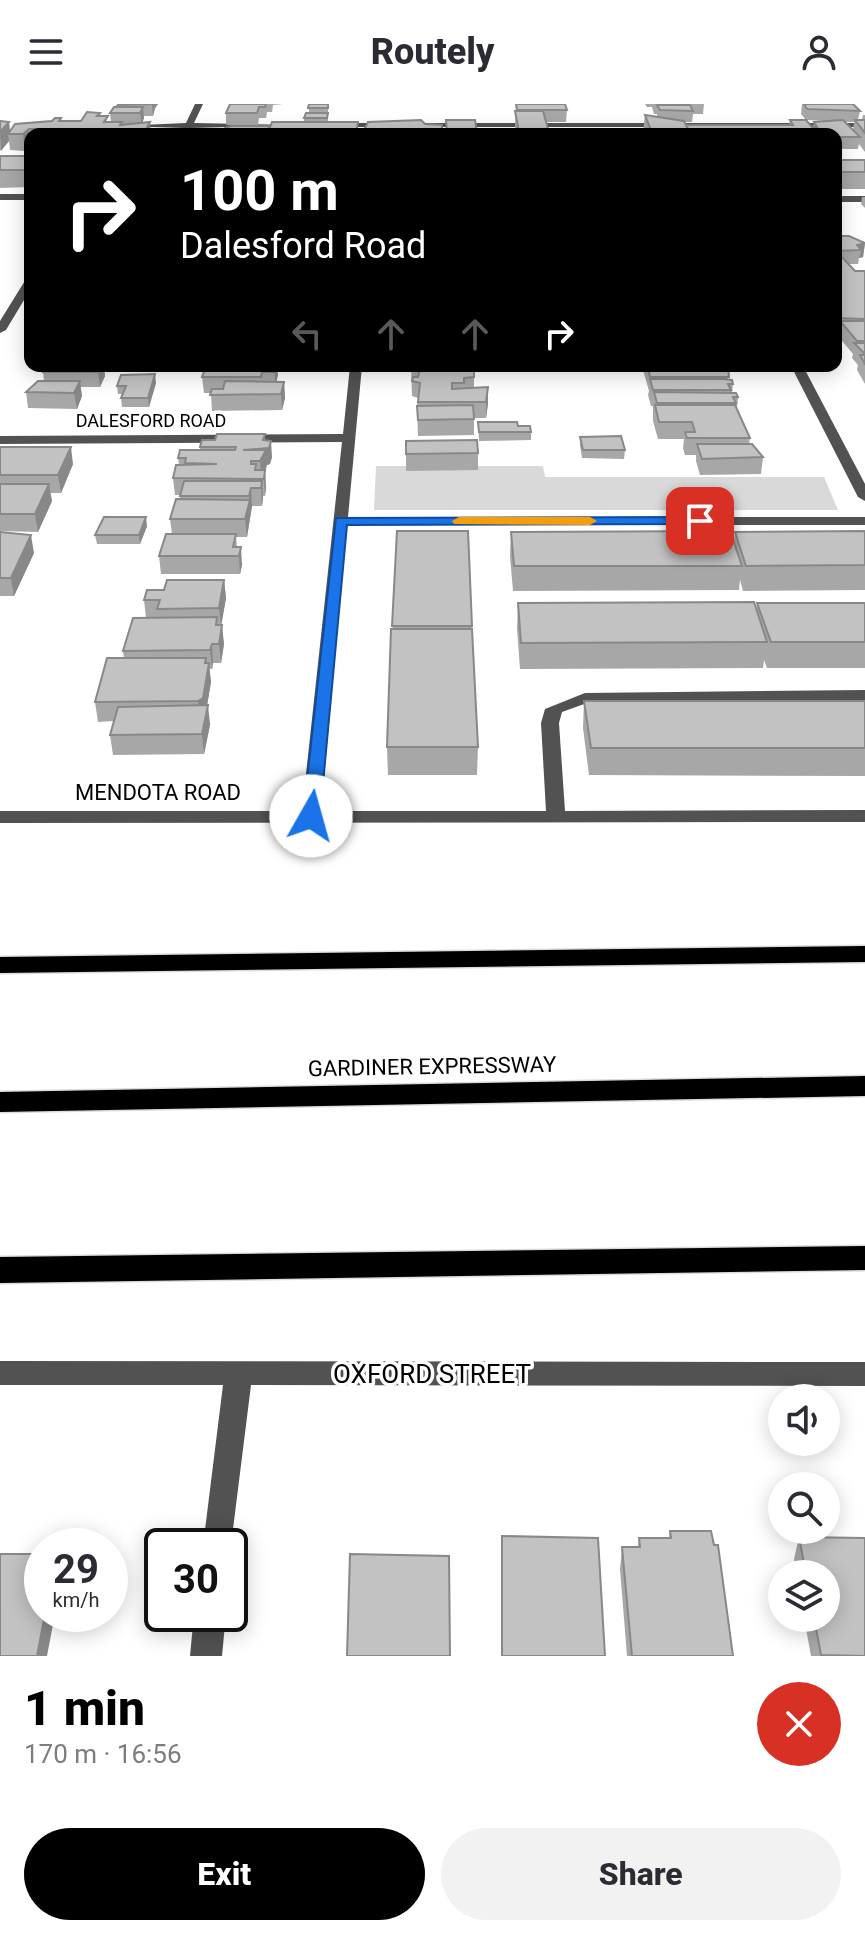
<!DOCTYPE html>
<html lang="en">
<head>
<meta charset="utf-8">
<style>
  body { margin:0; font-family:Roboto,sans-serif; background:#f2f2f3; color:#2b2b33; height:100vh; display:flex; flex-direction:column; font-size:30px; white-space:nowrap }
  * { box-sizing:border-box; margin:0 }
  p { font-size:26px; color:#7c7c81 }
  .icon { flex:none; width:44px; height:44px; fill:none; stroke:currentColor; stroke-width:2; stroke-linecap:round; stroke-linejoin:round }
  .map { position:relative; height:1552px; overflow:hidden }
  .sheet { display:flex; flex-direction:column; background:#fff; flex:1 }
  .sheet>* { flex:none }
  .hud { position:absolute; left:24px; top:24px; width:818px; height:244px; border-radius:16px; box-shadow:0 4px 20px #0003; background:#000; color:#fff; overflow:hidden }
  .tools { position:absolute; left:768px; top:1280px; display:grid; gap:16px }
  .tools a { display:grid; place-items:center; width:72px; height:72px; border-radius:50%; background:#fff; box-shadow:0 4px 20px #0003; font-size:40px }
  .speed { position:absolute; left:24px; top:1424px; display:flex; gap:16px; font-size:40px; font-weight:700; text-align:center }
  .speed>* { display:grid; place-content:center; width:104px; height:104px; border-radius:50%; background:#fff; box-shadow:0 4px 20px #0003; line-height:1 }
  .speed small { font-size:20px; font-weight:400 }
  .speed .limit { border:4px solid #111; border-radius:12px; background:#fff; color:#111 }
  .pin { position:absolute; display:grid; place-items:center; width:68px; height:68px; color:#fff; margin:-34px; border-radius:16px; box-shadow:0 4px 12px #0006 }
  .me { position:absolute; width:88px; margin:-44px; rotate:7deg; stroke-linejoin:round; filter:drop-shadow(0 0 6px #0008) }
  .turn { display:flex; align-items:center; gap:28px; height:168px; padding:0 24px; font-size:36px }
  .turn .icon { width:104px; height:104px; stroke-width:2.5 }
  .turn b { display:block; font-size:56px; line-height:68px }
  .lanes { display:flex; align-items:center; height:76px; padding:0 24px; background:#0003; justify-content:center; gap:40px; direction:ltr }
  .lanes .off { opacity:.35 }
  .round { display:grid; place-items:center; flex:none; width:84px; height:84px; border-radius:42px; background:#f2f2f3 }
  .headline { display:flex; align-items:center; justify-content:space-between; height:136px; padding:0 24px }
  h1 { font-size:48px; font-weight:800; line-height:60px; color:#000 }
  .primary-button { display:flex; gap:16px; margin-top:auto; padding:16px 24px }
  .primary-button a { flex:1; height:92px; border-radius:48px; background:#000; color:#fff; font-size:32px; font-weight:800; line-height:92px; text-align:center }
  .primary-button a+a { background:#f2f2f3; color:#2b2b33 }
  header { display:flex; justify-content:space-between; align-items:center; height:104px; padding:0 24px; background:#fff; font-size:36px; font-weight:800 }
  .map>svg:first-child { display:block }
</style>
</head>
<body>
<header><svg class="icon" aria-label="menu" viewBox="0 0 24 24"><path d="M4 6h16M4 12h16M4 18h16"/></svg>Routely<svg class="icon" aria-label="person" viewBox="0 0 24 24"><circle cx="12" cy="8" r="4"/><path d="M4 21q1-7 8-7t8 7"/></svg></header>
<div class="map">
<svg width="865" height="1552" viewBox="0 0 865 1552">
  <rect width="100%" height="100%" fill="#fff"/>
  <path fill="#d9d9d9" d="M376,362H543L545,373H824L838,406H374Z"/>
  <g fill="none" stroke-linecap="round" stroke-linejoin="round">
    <defs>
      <path id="highway" d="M865,842V858L0,869V853Z
        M865,972V992L0,1008V988Z
        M865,1142V1166L0,1179V1153Z"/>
    </defs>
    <use href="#highway" stroke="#dbdbdb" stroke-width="3"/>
    <path fill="#525252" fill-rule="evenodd" d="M195,0H203L194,19L300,21L192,24L189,30H181L184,24L120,22L186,19Z
      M332,19H865V23H329Z
      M0,90H30V96H0Z
      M836,92H865V98H836Z
      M30,174V186L6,226L0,229V217L26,175Z
      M350,262H362L348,413H865V421H347L321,707H546L541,619L545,605L585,589L865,586V596L587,599L562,608L559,619L565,707L865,706V718L0,719V707H302L342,338L0,340V332L343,330Z
      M791,262H803L865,380V397L858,393Z
      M0,1257L865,1258V1282L251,1281L230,1449V1442H203L223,1281H0Z
      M194,1510H226L222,1552H190Z"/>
    <use href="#highway" fill="#000" fill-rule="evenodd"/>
  </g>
  <path fill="#a7a7a7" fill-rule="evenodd" d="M158,0L155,4L153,12H144L142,19L151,30H30V42L25,47L10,46L9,37L0,47V17L9,18L10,27L52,17L61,14L62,17H81L100,9L101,12L108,18H111L110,9L118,3V1Z
    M230,0H283L273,1L272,8H267L266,14H259L258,21H226V9Z
    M309,0L328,4V18L358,30H223L304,18V14L309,9Z
    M516,0L567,6L566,18H546L548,30H516L515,22Z
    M645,0H704L703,10H693L692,18H685L686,21H789L790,16H806L801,10L802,0H853L860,7L858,16H862L863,11H865V48L859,40L858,45H836V30H645L643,27L645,11L657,13V10H654L652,3H647ZM807,16L829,17L814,18L813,23H812ZM844,18H854L853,26Z
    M446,16H475L477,30H446Z
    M0,52H30V83L0,84Z
    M836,56H865V85H836Z
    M862,93H865V104L861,100Z
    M836,132L865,139L863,153L859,154L858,160H849L855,167H865V280L857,266L858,261L852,254L853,250L838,232V229H836Z
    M46,262H108L107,264H104L105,272L100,283H80L82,292L77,305L28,304L26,288L44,277L43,268Z
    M206,262H277V278H284L285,294L282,306L212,307L211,289H204L202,273Z
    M411,262H469V267L474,273V284L488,299L486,314H474V331L418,332L417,302L418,294L412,292Z
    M643,262L728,263V275L733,280L732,288L738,293L737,305L750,334L749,340L763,353L761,370L700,371L696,357V351H685L683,344L684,335H658L653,317V302H651L648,291L649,287L643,266Z
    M156,279L149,303H122L121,294L123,290H118L117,282Z
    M478,318L518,322L531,328V336L479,337Z
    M265,330V336L272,353L270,360L267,361L265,367L266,384L265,392H263L262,402H252L247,433H236L237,443L242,461L240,470H161L159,452L172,430L170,415L180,395V391H175L173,374L179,361L178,354L200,346V343L215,336Z
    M580,333L625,346L624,355L582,354L580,341Z
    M406,337L478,349V366L406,367Z
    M0,343L73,360L61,389H50L52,397L38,428L0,427Z
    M147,422L140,440H97L95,431Z
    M397,427L472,522L478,643L477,671H388L387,643Z
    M865,427V486L743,487L740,476L739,486L513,487L510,452L511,428L734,437L735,428Z
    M0,428L34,449L14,492H0Z
    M224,476L226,494L221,521L224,540L221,559H213L212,565H209L211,578L207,601L210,621L204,650L113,651L110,631L114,617L98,618L95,598L124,554L123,547L146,514L144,496L164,486Z
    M518,499L756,507L757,499H865V564H767L764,556L763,564L520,565L517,524Z
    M584,597H865V672L589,671L583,624Z
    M670,1427L733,1552H627L620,1465L622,1443H638L639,1434H669Z
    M502,1432L605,1552H501Z
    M799,1433L865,1434V1552H811L804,1514H826V1470H797L794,1455Z"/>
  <path fill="#888" d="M145,0H158L155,4L153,12L152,1Z
    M143,3L144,14L142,20L140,9Z
    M9,18L10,30H8L9,37L1,47L0,28Z
    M150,18L151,30H140Z
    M29,25L30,42L25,47L23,30Z
    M865,139L863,153L859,154L861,146L857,141Z
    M100,262H104L105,272L100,283L98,268Z
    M276,262H277L278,271L275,284V268Z
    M155,270L156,279L149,303L148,294Z
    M80,277L82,292L77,305L74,289Z
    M284,278L285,294L282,306L281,290Z
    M488,283V299L486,314V298Z
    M265,330L266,344L271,337L272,353L270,360L267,361L265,367L266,384L265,392L264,375L261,374L260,357H251L252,377L251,362L243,346L263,336Z
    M71,343L73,360L61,389L58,371Z
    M262,377L263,395L262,402L261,384Z
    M49,380L52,397L38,428L35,410Z
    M251,384L252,402L247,433L245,415Z
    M146,413L147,422L140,440L139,431Z
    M31,431L34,449L14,492L11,474Z
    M241,443L242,461L240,470L239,452Z
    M224,476L226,494L221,523L219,504Z
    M222,521L224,540L221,559L219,540Z
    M212,540L213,559L212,565L210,546Z
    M206,554L207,567L209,559L211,578L205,614L200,617L198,597Z
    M208,601L210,621L204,650L202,630Z
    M45,1510H55L47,1552H37Z"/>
  <path fill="#c2c2c2" stroke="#888" stroke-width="2" d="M119,0H152L118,1Z
    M230,0H266L265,3H259L257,9H226Z
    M309,0H328V4H308Z
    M516,0H565L567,6H517Z
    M804,0H853L860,7L807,5Z
    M657,1H690L693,7L660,6Z
    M114,3H143L140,9H110Z
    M515,7H543L549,28H519Z
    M87,8L100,9L97,12H108L104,18H122L120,21L150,18L144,29L140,30H34L37,25H29L23,30H8L15,20L52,17L55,14H61L59,17H81Z
    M306,9H328L327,14H304Z
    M645,11L684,17L690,29H652Z
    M421,16L425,20L442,21V30H362L368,18Z
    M446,16H475L477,29H447Z
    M790,16H806L812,23H817L814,18L843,16L860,33H836V30H690L686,21H793Z
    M855,16H865V29Z
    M0,17L9,18L0,28Z
    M272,18H358L356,29H268Z
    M231,22H269L267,30H223L225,24Z
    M0,52H30V66H0Z
    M836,56H865V68H836Z
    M836,132H849L865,139L857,141L861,146L836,147Z
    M836,149H838L855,167H865V203H864H865V215L836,214V194H837L836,186H842H836Z
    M840,217H865V237H857Z
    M854,239H865V249H864Z
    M860,251H865V260Z
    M46,262H100L98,268H43Z
    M206,262H276L275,268H262L261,273H202Z
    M421,262H462V267H474V273L464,274V279H452V285L488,283L486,298H418L420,279L412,277L413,273H418Z
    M648,263H728L729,273H650Z
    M155,270L148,294H121L126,282H117L121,271Z
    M650,275H724L732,276L733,280H728L731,286H653Z
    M38,277H80L74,289L26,288Z
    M225,277L284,278L281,290L210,291L212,285H223Z
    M654,288L736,289L738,293H733L736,299H657Z
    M473,301L474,315L418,316L417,302Z
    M655,301H735L750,334H687L685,328H695L692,318H659Z
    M478,318H517L518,322H530L531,328H479Z
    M217,330H265L263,336L271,337L269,344L243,346H266L260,357H251V360H256L255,366H265L264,375L173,374L176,361L217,360L185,359L186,354H178L180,346H235L236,343H200L202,336H215Z
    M621,332L625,346H583L580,333Z
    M477,336L478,349L406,350V337Z
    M697,340H752L763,353L702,355Z
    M0,343H71L58,371H0Z
    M184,377H262L261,384H251L249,392H180Z
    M0,380H49L35,410H0Z
    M176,395L250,396L245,415H170Z
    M104,413H146L139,431H95Z
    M397,427H468L472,522H392Z
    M730,427L742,462H514L511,428Z
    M865,427V461L746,462L735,428Z
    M0,428L31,431L11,474H0Z
    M166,430H236L233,443H241L239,452H159Z
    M167,476H224L219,504L157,505L160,496H144L147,486H164Z
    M754,498L767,538L521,539L518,499Z
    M757,499H865V538H771Z
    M217,513L216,521H222L219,540H212L210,546L123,547L133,514Z
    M391,525H472L478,643H387Z
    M107,554H206L205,559H209L203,594L198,597L95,598Z
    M584,597H865V644H591Z
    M208,601L202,630L110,631L118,603Z
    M670,1427H711L714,1441H718L733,1552H632L622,1443H640L639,1434H671Z
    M502,1432L598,1434L605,1552H502Z
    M799,1433L865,1434V1552L821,1551L814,1514H826V1470H806Z
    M0,1450H42V1510H45L37,1552H0Z
    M350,1450L449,1452L450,1552H347Z"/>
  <path fill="#1a73e8" stroke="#114b97" stroke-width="2" d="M700,413L707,417L705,420L347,421L320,712L311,717L305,715L303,712L336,414Z"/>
  <path fill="#f59e0b" d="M459,413H590L597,417L590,421L454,420L452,417Z"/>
  <g text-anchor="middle" stroke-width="7" stroke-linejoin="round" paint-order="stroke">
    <g font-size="18" fill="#000" stroke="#fff">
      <text x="151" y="323">DALESFORD ROAD</text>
    </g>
    <g font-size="22" fill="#000" stroke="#fff">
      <text x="158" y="696">MENDOTA ROAD</text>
      <text transform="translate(432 962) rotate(-1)" y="8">GARDINER EXPRESSWAY</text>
    </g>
    <g font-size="26" fill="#000" stroke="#fff">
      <text x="432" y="1279">OXFORD STREET</text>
    </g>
  </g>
</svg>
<div class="tools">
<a><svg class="icon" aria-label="sound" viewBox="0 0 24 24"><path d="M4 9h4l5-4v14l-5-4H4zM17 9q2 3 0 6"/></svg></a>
<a><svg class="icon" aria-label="search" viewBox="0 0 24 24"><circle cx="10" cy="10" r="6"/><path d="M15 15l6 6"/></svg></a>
<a><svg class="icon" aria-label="layers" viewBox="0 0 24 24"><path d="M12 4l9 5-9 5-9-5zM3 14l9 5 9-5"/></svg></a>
</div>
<div class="speed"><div>29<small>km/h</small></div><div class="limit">30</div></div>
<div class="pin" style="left:700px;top:417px;background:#d93025"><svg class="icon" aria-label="arrive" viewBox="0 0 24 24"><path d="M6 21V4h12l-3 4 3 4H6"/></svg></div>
<svg class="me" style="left:311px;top:712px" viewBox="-20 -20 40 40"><circle r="19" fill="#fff"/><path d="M0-13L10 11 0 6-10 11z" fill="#1a73e8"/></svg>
<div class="hud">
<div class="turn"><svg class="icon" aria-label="right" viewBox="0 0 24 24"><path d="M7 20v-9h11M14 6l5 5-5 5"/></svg><div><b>100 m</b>Dalesford Road</div></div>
<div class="lanes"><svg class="icon off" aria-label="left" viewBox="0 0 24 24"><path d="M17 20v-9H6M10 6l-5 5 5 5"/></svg><svg class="icon off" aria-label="ahead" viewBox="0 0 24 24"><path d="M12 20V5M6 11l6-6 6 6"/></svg><svg class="icon off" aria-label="ahead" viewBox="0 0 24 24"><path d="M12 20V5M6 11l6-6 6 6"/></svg><svg class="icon" aria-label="right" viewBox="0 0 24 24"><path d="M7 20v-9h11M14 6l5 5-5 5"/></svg></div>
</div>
</div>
<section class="sheet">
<div class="headline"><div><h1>1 min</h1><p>170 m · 16:56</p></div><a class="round" style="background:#d93025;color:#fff"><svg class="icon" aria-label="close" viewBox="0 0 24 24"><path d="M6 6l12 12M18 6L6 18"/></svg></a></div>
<div class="primary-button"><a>Exit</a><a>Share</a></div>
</section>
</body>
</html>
